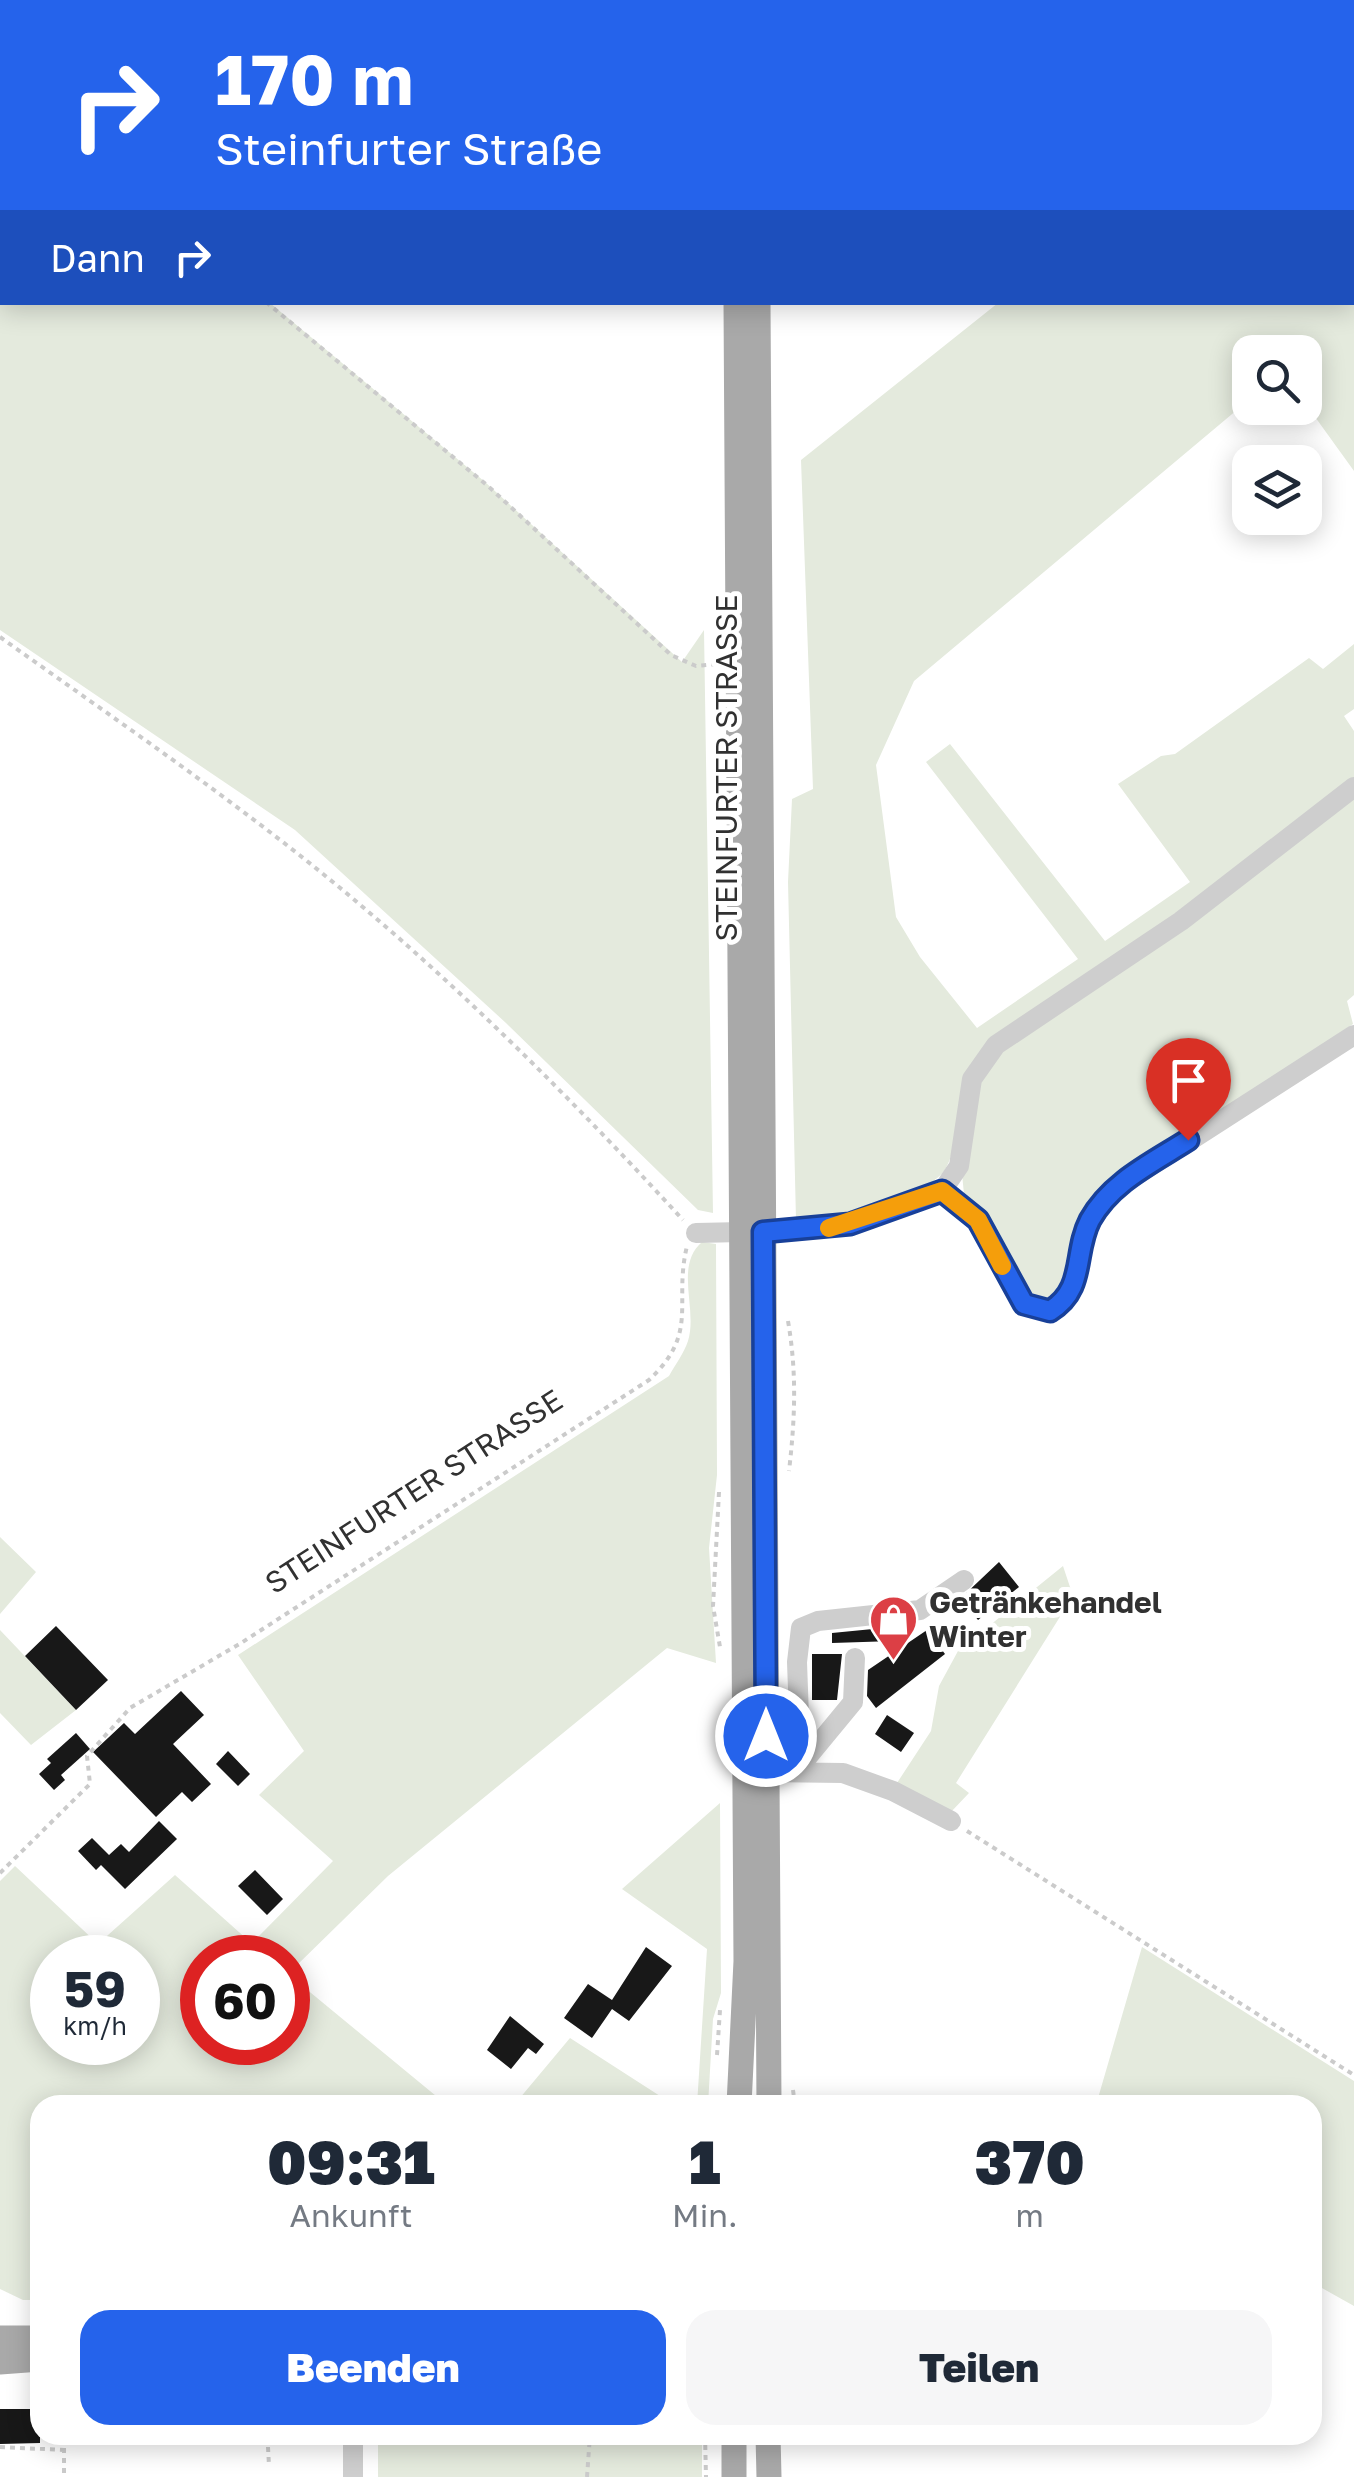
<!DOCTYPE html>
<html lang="de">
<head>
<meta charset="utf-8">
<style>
  body { margin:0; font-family:"Golos Text",sans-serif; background:#f6f6f7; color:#1f2937; height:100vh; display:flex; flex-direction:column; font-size:38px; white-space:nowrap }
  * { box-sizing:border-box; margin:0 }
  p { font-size:32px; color:#747a83 }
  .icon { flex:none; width:55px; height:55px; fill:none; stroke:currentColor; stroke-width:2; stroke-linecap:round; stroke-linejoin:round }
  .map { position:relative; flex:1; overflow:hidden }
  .drawer { position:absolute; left:30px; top:2095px; width:1292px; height:350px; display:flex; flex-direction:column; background:#fff; border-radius:30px; box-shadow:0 5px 25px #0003 }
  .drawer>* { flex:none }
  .top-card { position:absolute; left:0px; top:0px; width:1355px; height:305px; box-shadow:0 5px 25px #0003; background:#2563eb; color:#fff; overflow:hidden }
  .fabs { position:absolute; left:1232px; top:335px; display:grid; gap:20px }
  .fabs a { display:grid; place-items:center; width:90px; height:90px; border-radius:20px; background:#fff; box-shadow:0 5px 25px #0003; font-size:50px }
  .speed { position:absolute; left:30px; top:1935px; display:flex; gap:20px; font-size:50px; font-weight:700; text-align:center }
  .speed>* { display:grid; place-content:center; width:130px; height:130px; border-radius:50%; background:#fff; box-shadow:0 5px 25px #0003; line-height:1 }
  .speed small { font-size:25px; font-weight:400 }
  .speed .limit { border:15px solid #d22; background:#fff; color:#111 }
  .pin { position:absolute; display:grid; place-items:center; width:85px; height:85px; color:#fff; margin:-102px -42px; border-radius:50% 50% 50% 0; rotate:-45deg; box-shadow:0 0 10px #0007 }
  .pin .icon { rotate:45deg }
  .me { position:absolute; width:110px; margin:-55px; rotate:0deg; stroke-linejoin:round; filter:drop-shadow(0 0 8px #0008) }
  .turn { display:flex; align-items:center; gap:35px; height:210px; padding:0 50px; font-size:45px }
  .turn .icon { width:130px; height:130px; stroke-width:2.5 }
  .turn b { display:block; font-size:70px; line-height:85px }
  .then { display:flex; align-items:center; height:95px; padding:0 50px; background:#0003; gap:20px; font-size:38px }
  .eta { display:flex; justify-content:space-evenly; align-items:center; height:170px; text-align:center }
  .eta b { font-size:60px; font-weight:800; line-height:70px }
  .action { display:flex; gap:20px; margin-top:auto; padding:20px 50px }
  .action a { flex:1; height:115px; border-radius:30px; background:#2563eb; color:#fff; font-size:40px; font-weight:800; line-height:115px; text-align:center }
  .action a+a { background:#f6f6f7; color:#1f2937 }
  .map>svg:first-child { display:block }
</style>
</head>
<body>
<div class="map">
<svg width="1354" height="2477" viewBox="0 0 1354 2477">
  <rect width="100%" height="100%" fill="#fff"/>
  <path fill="#e4eadd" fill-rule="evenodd" d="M1354,30V471L1305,403V352H1250V399L914,681L876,765L896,917L920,957L977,1028L1078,959L926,762L950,744L1105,941L1190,882L1118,784L1161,756L1175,754L1309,658L1323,669L1354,644V709L1344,716L1354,731V995L1347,1001L1353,1024L1104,1192L1068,1291L1050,1305L1029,1300L985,1218L964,1194L958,1134C954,1144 951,1161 944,1171C923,1200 830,1217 796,1220L788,882L792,799L813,789L801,460L998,303L1352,302Z
    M0,118L2,302L270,303L485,482L682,662L704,630L713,1213L698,1210L506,1023L295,830L0,630Z
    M702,1242L716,1244L717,1475L709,1548L716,1663L667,1648L388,1876L294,1968L288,1958L258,1937L333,1861L259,1795L304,1751L238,1655L669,1376C675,1365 684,1353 688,1341C698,1309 674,1266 702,1242Z
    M0,1537L36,1572L0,1614Z
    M1063,1566L1073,1596L956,1783L969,1793L950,1813L897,1783L931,1731L939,1686L958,1651Z
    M0,1630L76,1710L31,1745L0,1713Z
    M720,1803L721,1993L713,2019L708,2105H697L707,1949L622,1889Z
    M15,1866L98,1944L175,1875L267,1957L202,1958V2042H288V1974L447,2105H40V2300H23L0,2289V1881ZM52,1958H138V2042H52Z
    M1142,1947L1354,2081V2306L1313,2283L1312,2105H1096Z
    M570,2038L674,2105H514Z
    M378,2435H702V2477H378Z"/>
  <path fill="#181818" d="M999,1562L1019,1587L978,1620L961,1598Z
    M56,1626L108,1680L76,1710L25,1656Z
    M883,1628L894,1641L832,1643V1633Z
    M927,1630L945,1654L876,1708L867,1696L868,1670Z
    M812,1654H842L837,1700H812Z
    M181,1691L204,1715L173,1744L211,1784L192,1802L182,1792L156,1817L93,1752L124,1723L135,1734Z
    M887,1715L914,1733L901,1752L875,1734Z
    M76,1733L90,1749L61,1775L65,1780L54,1790L39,1774L51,1763L47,1759Z
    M228,1751L250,1774L238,1786L216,1764Z
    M159,1821L177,1839L125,1889L101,1865L96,1870L78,1851L92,1838L109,1855L121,1844L129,1852Z
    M255,1870L283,1899L267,1915L238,1886Z
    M646,1947L672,1966L629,2021L612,2009L592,2038L564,2018L588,1984L612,2000Z
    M510,2016L544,2044L536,2054L528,2048L511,2069L487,2050Z
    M0,2409H40V2443L0,2444Z"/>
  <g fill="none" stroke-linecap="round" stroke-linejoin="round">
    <path stroke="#cbcbcb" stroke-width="4" stroke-dasharray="5 5" stroke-linecap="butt" d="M781,2V0
      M0,119L2,121
      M266,302L488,486L671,655L696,666L716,664
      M0,637C123,725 249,810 364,908C477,1004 583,1111 683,1220
      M788,1321C797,1373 795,1419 789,1471
      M719,1492L713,1606L720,1647
      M967,1831L1354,2075
      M0,1873L90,1784L87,1756L130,1708L241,1643L649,1380C700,1332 673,1304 687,1246
      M717,2055L720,2010
      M793,2090L795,2105
      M705,2435L706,2477
      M0,2447L64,2450
      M268,2447L269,2466
      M64,2448V2474
      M587,2477L590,2435"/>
    <path stroke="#cecece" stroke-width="20" d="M942,1191L978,1220L1024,1303L1050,1311L1071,1293L1088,1223L1107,1194L1354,1035
      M763,1232L850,1225L942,1191L959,1166L972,1079L996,1045L1181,921L1354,787
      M696,1233L743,1232
      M801,1765L853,1702L855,1658
      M766,1772L843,1773L893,1791L951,1821
      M801,1772L797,1662L801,1628L818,1621L920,1610L964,1580
      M353,2435V2477"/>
    <path stroke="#a9a9a9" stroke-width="25" d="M731,0V2
      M757,0V2
      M736,302L746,1961L739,2105
      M758,302L769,2105
      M0,2338H40
      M0,2362L40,2359
      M734,2435V2477
      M768,2435L769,2477"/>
  </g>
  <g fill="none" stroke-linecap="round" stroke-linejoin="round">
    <defs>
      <path id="route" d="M766,1736L763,1232L850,1224L942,1191L978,1220L1024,1304L1050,1311C1086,1289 1073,1253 1090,1220C1111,1182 1152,1163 1188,1140"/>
    </defs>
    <use href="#route" stroke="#184099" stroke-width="25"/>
    <use href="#route" stroke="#2563eb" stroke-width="18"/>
    <path stroke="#f59e0b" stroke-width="18" d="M829,1228L942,1191L978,1220L1002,1266"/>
  </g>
  <defs>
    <symbol id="shop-pin" viewBox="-11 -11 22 30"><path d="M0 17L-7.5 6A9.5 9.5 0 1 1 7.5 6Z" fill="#dc3f45" stroke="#fff"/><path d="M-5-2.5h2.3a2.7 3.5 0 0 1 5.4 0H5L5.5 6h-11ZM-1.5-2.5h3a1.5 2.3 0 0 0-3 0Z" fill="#fff"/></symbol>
  </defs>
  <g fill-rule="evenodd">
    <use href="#shop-pin" x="866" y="1592" width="55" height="75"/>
  </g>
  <g text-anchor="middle" stroke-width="10" stroke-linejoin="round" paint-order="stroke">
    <g font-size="30" fill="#313131" stroke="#fff">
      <text transform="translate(727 768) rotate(-90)" y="10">STEINFURTER STRASSE</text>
      <text transform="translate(414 1492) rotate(-33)" y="10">STEINFURTER STRASSE</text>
    </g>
    <g font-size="30" font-weight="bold" fill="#313131" stroke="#fff" text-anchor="start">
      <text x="929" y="1613">Getränkehandel<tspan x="929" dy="34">Winter</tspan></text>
    </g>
  </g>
</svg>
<div class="fabs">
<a><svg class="icon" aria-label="search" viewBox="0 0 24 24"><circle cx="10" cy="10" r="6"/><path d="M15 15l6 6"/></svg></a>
<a><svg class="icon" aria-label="layers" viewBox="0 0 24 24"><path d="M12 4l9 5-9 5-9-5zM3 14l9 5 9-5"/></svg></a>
</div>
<div class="speed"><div>59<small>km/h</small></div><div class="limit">60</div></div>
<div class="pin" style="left:1188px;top:1140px;background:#d93025"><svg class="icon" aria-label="arrive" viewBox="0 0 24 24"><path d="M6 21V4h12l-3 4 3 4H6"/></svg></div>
<svg class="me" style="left:766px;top:1736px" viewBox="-20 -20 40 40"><circle r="17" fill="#2563eb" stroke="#fff" stroke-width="3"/><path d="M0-11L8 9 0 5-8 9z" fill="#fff"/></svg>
<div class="top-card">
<div class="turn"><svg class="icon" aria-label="right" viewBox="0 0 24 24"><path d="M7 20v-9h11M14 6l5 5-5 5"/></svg><div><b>170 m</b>Steinfurter Straße</div></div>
<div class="then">Dann<svg class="icon" aria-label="right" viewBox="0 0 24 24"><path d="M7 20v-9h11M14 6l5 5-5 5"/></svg></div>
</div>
<section class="drawer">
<div class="eta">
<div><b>09:31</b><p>Ankunft</p></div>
<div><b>1</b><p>Min.</p></div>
<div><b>370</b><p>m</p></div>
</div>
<div class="action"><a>Beenden</a><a>Teilen</a></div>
</section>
</div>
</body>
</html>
